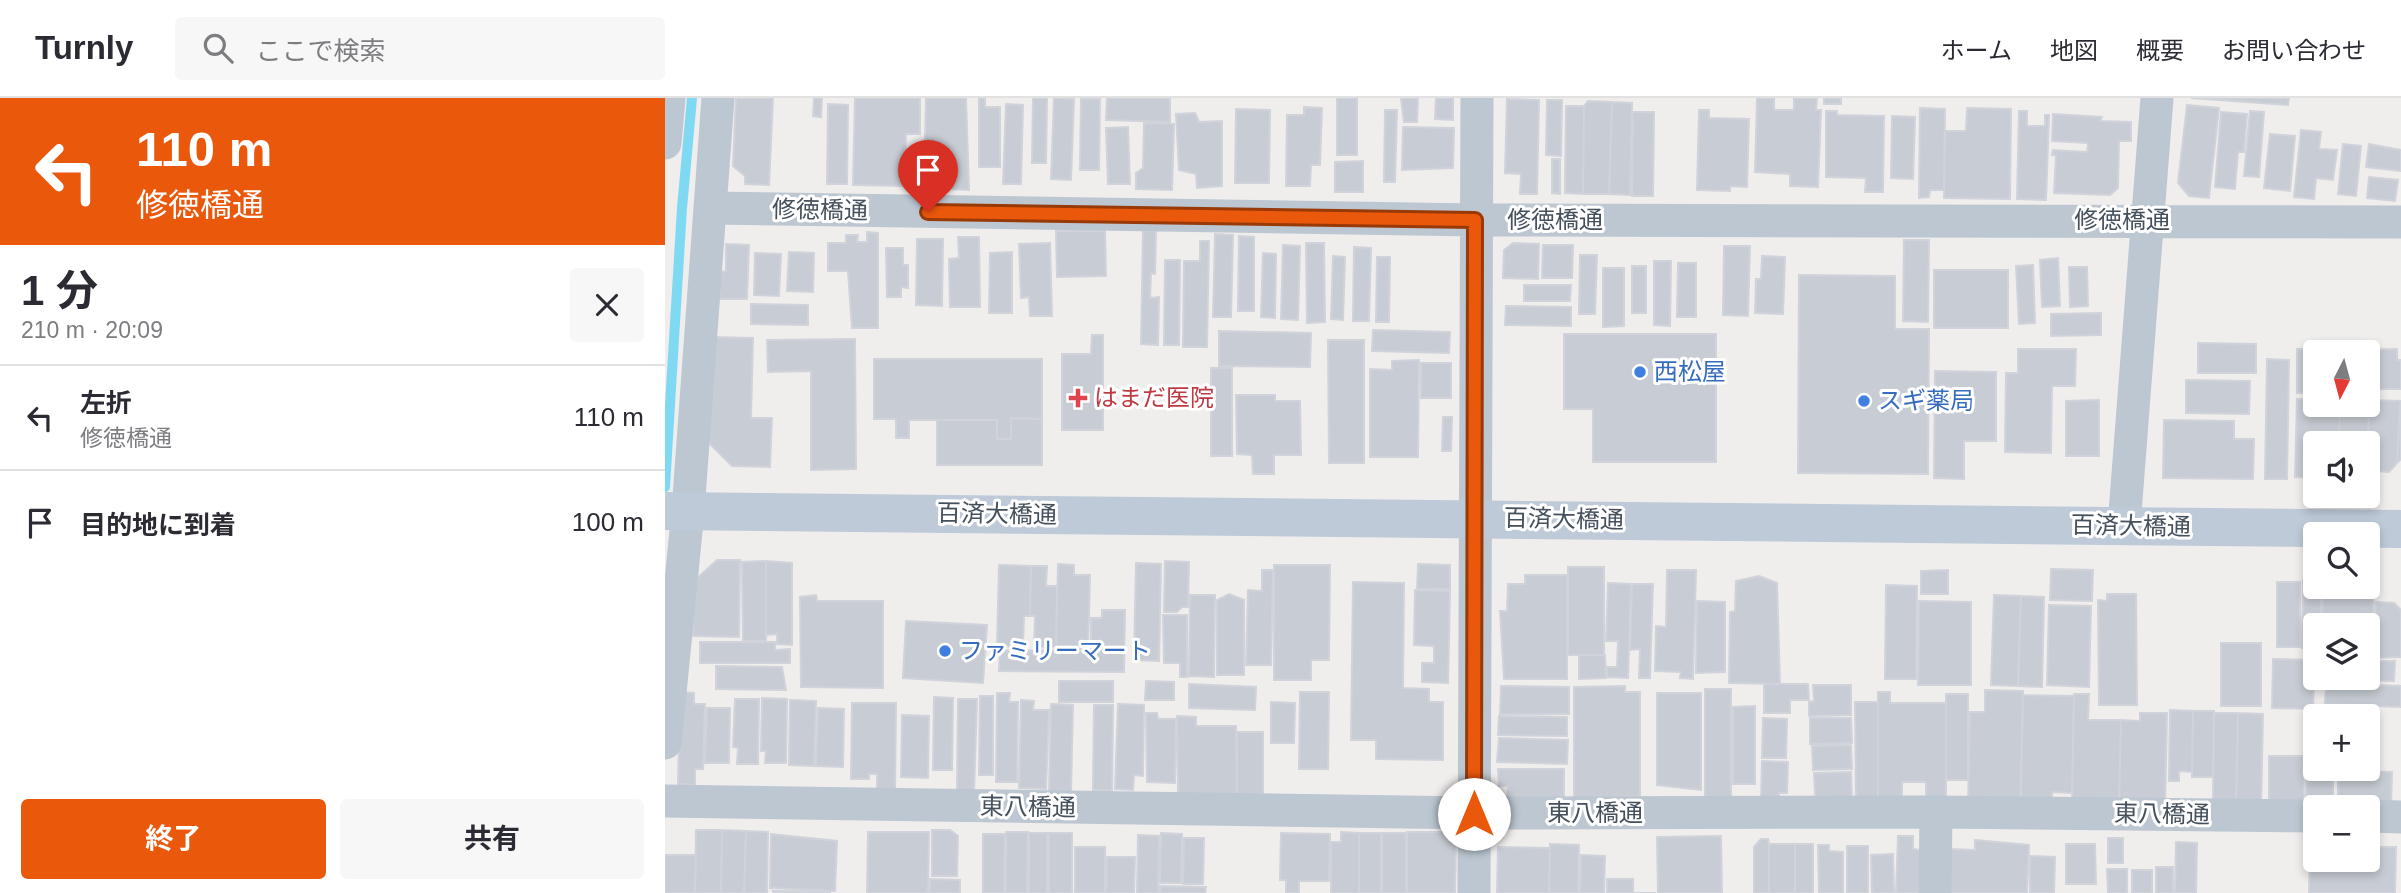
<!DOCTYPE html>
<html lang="ja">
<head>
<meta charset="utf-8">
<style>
  body { margin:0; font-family:Helvetica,"Noto Sans JP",sans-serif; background:#f7f7f7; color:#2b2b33; height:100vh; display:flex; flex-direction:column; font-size:26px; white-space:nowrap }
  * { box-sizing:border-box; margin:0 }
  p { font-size:23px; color:#7c7c81 }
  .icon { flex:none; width:38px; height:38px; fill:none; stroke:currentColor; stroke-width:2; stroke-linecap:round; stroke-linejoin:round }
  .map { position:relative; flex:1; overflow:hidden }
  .details { display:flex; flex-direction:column; background:#fff; width:665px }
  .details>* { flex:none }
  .top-card { background:#ea580c; color:#fff; overflow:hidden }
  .needle { width:46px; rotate:186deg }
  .fabs { position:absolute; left:1638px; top:242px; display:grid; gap:14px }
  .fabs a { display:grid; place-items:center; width:77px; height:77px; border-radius:7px; background:#fff; box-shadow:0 4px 10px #0003; font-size:35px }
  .pin { position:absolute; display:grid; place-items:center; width:60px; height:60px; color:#fff; margin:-72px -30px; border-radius:50% 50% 50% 0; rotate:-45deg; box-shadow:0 0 7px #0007 }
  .pin .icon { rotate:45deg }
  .me { position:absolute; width:77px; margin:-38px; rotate:0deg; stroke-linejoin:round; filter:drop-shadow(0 0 5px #0008) }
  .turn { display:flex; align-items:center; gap:24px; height:147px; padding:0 21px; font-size:32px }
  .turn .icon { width:91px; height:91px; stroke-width:2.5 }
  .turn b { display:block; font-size:49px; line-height:60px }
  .round { display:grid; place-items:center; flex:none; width:74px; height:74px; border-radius:7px; background:#f7f7f7 }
  .headline { display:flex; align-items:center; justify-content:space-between; height:119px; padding:0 21px }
  h1 { font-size:42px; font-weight:700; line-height:52px }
  .cta { display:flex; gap:14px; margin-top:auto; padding:14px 21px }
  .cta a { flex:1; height:80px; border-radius:7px; background:#ea580c; color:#fff; font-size:28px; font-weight:700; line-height:80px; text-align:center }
  .cta a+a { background:#f7f7f7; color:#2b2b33 }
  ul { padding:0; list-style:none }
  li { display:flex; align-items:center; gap:21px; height:105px; padding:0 21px; border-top:2px solid #e1e1e2 }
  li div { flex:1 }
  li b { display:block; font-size:26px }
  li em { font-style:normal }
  header { display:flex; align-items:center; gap:42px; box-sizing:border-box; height:98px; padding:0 35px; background:#fff; border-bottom:2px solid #e1e1e2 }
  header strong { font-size:33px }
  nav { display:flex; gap:38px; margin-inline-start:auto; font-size:24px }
  .search { width:490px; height:63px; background:#f7f7f7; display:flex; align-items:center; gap:18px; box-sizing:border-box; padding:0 24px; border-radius:7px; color:#7c7c81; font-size:26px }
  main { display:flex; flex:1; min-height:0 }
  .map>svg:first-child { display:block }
</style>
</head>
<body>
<header>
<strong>Turnly</strong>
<div class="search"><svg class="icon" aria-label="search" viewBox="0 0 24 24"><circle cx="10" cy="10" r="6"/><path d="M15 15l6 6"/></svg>ここで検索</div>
<nav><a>ホーム</a><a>地図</a><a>概要</a><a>お問い合わせ</a></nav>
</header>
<main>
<section class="details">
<div class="top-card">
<div class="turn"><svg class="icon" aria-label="left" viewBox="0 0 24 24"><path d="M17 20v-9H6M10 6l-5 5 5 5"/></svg><div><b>110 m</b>修徳橋通</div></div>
</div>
<div class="headline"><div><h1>1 分</h1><p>210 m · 20:09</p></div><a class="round"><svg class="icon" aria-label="close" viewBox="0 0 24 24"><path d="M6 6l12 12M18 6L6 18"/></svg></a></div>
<ul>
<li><svg class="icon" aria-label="left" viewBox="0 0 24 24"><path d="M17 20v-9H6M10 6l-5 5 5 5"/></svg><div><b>左折</b><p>修徳橋通</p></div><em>110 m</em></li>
<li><svg class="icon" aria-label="arrive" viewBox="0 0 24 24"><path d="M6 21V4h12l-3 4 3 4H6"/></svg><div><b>目的地に到着</b></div><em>100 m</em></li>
</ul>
<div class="cta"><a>終了</a><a>共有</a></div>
</section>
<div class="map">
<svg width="1736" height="795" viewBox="0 0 1736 795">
  <rect width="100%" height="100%" fill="#f0eded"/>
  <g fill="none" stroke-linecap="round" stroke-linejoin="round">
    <path stroke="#80d9f3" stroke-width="10" d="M0,389L17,110L27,0"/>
  </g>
  <path fill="#c8ccd4" stroke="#d0d3da" stroke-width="2" d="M71,0H108L104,87L80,86V78L68,68Z
    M149,0H157L156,19L148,18Z
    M190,0H255V36H241L239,88L188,87Z
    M261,0H301L304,92L259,90Z
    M314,0H320V9H335V69H314Z
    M368,0H382L381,65H367Z
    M389,0L409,1L406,82L386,81Z
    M442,0H505V24L441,22Z
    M672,0H692V57H672Z
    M736,0H753L752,24H739Z
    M771,0H788V22L770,21Z
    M1092,0H1109V12H1129V0H1152L1151,12H1156L1153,89L1125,88V76L1090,74Z
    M1159,0H1176V6H1159Z
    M1526,0H1624L1623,7Z
    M416,1H435L434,72H415Z
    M842,1L874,2L872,96H855L856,76L840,75Z
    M882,2H897L896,58L881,57Z
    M923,3L947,4L944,96H918L919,8Z
    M947,4L967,5L965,97L944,96Z
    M163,6L183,7L182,86H162Z
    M341,6L358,7L356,86H338Z
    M1522,7L1554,10L1544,100L1524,98L1513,85Z
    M901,8H919L918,96L900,95Z
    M639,9L657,10L655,67H646L645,88H621L622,17H639Z
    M1255,10L1280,11L1279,92H1265L1264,99L1254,100Z
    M1302,10L1346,11L1345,101L1279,100L1280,33H1301Z
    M571,11L605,12L604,85H570Z
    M720,12H732L730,84H719Z
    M1034,12H1044V20L1084,21L1082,89L1065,88V93L1032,92Z
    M1161,13H1172V17L1219,18L1218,94H1200L1201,80L1161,79Z
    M1354,13H1362V28H1380V17H1384L1381,102L1352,101Z
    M1585,13L1599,14L1594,79L1579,78Z
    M968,14H989L988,98H967Z
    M1556,14L1582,16L1579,54H1573L1570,91L1550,89Z
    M530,15L534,24L557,23V88L532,90L531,76L514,72L511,16Z
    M1388,16L1437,19L1435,23L1466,24V43H1454L1453,90L1445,97L1389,95L1391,57H1387L1388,52L1422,54L1423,45L1387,43Z
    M1227,18L1250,19L1248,81L1226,80Z
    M479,25L509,26L507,92L471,91V75L478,70Z
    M463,29L465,86H443L441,30Z
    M738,29L789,30L788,70L737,72Z
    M1636,32L1656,34L1654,51L1672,52L1668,82L1651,80L1649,101L1629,99Z
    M1605,36L1630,38L1625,93L1599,90Z
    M1678,46L1696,48L1691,98L1673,96Z
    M1704,46L1736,52V73L1701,69Z
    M887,61H895V96L887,95Z
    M698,63V94H670V64Z
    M1704,79L1733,82L1730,103L1702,100Z
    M391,133H440L441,178L392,179Z
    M478,133H491L490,176L486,175L485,200L494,199L493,247L476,246Z
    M202,134L213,135V230H187L183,173H163V145H181V137H193L192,144H202Z
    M550,136L568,137L566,219H548Z
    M574,138L589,139V213H573Z
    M293,139H314L315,209H285L284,161L294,160Z
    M252,141H278L277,208L251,207Z
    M1239,142H1264L1263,224L1238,223Z
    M535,143H544L542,249H518L519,163H535Z
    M385,145L387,218H365L364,199L356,200L354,146Z
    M641,145H659L660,224L642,225Z
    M848,145L874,146L873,181L838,180L839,152Z
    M61,146L84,147L82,201H55V174L61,173Z
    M618,147L635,148L633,222L616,221Z
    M878,147H908L907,180H877Z
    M1059,148H1085L1083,218L1058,217Z
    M689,149L706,150L704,223H688Z
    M221,150H238V167H243V190L236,189V199H222Z
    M124,154L149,155L148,194L122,193Z
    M347,154V215H324L325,155Z
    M90,155L116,156L114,198L89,197Z
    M598,155L611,156L610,220L596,219Z
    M915,157H932L930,216H914Z
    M668,158L680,159L678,222L666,221Z
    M1097,158L1120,159L1118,216L1090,215L1091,181H1096Z
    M712,159H725L724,224H711Z
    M1393,160L1395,208L1377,209L1375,162Z
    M500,162H515L514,247H499Z
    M989,163H1006L1005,228L989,227Z
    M1013,165H1031V219H1012Z
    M1368,167L1370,225L1354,226L1351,168Z
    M967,168H981V215H967Z
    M1404,169H1422L1423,208L1405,209Z
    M938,170H959V228L938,229Z
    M1269,172H1343V230H1269Z
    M1134,177L1230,178V231H1264L1263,376L1133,375Z
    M859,187H906L905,203H859Z
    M86,206L143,207V227L86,226Z
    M841,208L906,209V228L840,227Z
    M1436,215V237L1386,238V216Z
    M708,232L785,234L784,255L707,253Z
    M554,233L646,235L645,269L554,268Z
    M899,236H1051V364H928V311H899Z
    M427,237H438V332H397V256H426Z
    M47,239L88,240L86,320H107L105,369L67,368L44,345Z
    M190,241L191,371L146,372V273L103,274L102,242Z
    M663,242H699V365H664Z
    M1533,245L1591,246V275H1533Z
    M1353,251H1411L1410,288H1387L1386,355L1340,354L1341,275H1353Z
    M1632,251H1679L1650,254V295H1632Z
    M1732,251V262H1736V291H1703V254L1689,252Z
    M209,261H377V321L346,320V341H332V322H244V340H231V321H209Z
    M1602,261L1624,262L1622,381H1600Z
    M754,262L753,359H705V271L727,272V263Z
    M756,265H786V300H756Z
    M546,270H567V358H546Z
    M1270,273L1331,274V343H1299V381L1269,380Z
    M1521,282L1585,283L1584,316L1521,315Z
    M571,297H610V303H635L636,357H609V376H588L587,357L572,356Z
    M1632,301H1650V306H1675L1674,345H1650V380L1630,379Z
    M1434,302V358H1401V303Z
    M1704,302L1735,303L1732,365L1724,374L1711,373V368L1703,369Z
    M1704,302L1703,345H1674L1675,306H1703Z
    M1735,303L1736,361L1732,365Z
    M778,319H787L786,353H777Z
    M346,320L377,321V367H272V322H332V341H346Z
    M1499,322L1569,323V341H1589L1588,381L1498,380Z
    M52,462H75L74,539L28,538L29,483Z
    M101,463L127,465V547L112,546V536L101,537Z
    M101,463V543H78L77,464Z
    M500,463L524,464L523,509H517L512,514H499Z
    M471,465L496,466L494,563L469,562Z
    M393,466L409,467V477H425L423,551L391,550Z
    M753,466L785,467V491H752Z
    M334,467L366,468L365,518H359L358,549L332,548Z
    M609,467H665L664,562H646V582H609Z
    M366,468H382L381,488H392L391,550L369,549L370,518H365Z
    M903,469H939V557H903Z
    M1386,471L1428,472L1427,503L1385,502Z
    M597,472H608L606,567H581L583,492L597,493Z
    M1002,472H1031L1028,581L1015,580L1016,574L990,573L991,528L1001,529Z
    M1283,472V496H1256V473Z
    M860,477H902V581H839L835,513H842L843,486H860Z
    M1094,478L1112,485L1115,586L1064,585L1065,514L1070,513L1071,483Z
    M1703,479H1709L1708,556H1703V527H1657L1658,488H1703Z
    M1638,482H1650V488H1656V527H1650V550H1637Z
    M688,484L739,485L738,590L764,591V604H778V662L711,661V642H686Z
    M1612,484H1635V549H1612Z
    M943,485L966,486L963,580L942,579V569H952L953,543H941Z
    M967,486H988L985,580H974L975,551L965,552Z
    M1221,487L1252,488L1251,581H1220Z
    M750,492L785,493L783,585L757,584V565H769V548L749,547Z
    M564,496L579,502V577H552V502Z
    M1442,496H1471L1472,607H1434L1433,502L1442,503Z
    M151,497L152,503H218V590L136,589L135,499Z
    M525,497H550L549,579L524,578Z
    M1329,497L1356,498L1353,588L1326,587Z
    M1356,498L1379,499L1377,589L1353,588Z
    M1032,503L1060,504V574L1031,575Z
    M1254,503L1306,504V587H1253Z
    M1711,504L1729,505L1736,512V559L1708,560Z
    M1384,507L1426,508L1424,589L1382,587Z
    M437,512H460L459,574L334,573L335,552L426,553V520H437Z
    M498,517H522V579H515V565H499Z
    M241,523L322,527L318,585L238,580Z
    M35,544H110V552L125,551V565H35Z
    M1556,545H1596V608H1556Z
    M914,557H940L941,580L914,581Z
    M1608,561L1649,562L1650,579L1657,581L1649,580L1648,611L1607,610Z
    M1703,563H1730L1729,583L1662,582V579H1703Z
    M51,568L117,569L121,592L51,591Z
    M394,583H448V604H394Z
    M481,583L509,584V602H480Z
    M1661,585L1736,588V609L1660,606Z
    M524,586L591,589L590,612L524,610Z
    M1099,586H1143L1144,602H1125V615H1099Z
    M1148,587H1186V617L1144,618V604L1149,603Z
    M836,588L904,589V616H835Z
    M960,588V594H975V698L909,700V589Z
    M1040,591H1066V702H1040Z
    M1320,592L1358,593L1355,709L1303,708L1305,614H1320Z
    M15,594L29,595V606H40L38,671H30V687L13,686Z
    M635,594H664L663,671H634Z
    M1213,594H1225V605H1281V700H1261V684H1237V706H1213Z
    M332,595H345L344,604H353L352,684H331Z
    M992,595H1036V692L992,687Z
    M1281,596H1303V682H1281Z
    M1409,596H1424L1423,622H1456L1454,703L1407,702Z
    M1358,597L1409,598L1407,695L1387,694V701L1356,700Z
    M315,598H328V677H314Z
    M269,599L288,600L287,672H268Z
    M97,600L122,601L121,665H100L101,653H96Z
    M70,601H94L93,666H72L73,650L68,649Z
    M293,601H312L309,694H292Z
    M125,602L151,603L149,668L124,667Z
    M356,602L369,603L368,612H384L381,691L354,690Z
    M606,604L630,605L629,645H606Z
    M1190,604H1213V706H1191Z
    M187,605H231L230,696H212V676H204V681H186Z
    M386,606L408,607L406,695H384Z
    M453,606L479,607L478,678L469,677L468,692L450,691Z
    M429,607H448L447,693L428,692Z
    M1090,608V686H1068V609Z
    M42,610H65L64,665H40Z
    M153,610L179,611L178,669L151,668Z
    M1505,612L1528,613L1527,674L1514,673V683H1504Z
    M1528,613H1549L1548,679H1527Z
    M481,615H492L493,621H511L510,685L482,684Z
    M1475,615H1502L1500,709L1454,708L1456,622L1475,623Z
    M1549,615H1573L1571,710L1548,709Z
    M1573,615L1598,616L1596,710H1571Z
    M237,617L264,618L263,680L236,679Z
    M512,618L531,619V628H571L572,696H513Z
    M834,618L902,619V638L833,637Z
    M1098,620L1122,621L1121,660H1097Z
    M1145,620H1186L1187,645L1145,646Z
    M572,634H598V696H572Z
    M834,640L903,642L902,666L832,664Z
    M1186,647L1187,671L1148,672L1147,648Z
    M1641,656H1650V670H1665L1668,674V708H1641Z
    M1604,658H1638L1639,710L1604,711Z
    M1097,663L1123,664L1122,695H1114V704H1096Z
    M833,671H899V700H842L843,688H834Z
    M1673,673L1727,674L1726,708H1673Z
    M1186,674L1187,703L1158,704L1150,696L1149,675Z
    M31,732H57L56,795H30Z
    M57,732L81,733L79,795H56Z
    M267,732H285L293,738L292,778H267Z
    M81,733L103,734L102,795H79Z
    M203,734H264L263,795H202Z
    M341,734H363L362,795H341Z
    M676,734L694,735V795H666V744H676Z
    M742,734H778L791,744L790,795H742Z
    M364,735H382V795H364Z
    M384,735H407V795H384Z
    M496,735L517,736L516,785H495Z
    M616,735L665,736L664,783H634V795H621V782H615Z
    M694,735H716V795H694Z
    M717,735H741V795H717Z
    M106,736L172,743L170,793L105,790Z
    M318,736H340L339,795H318Z
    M473,737L494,738L493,795H472Z
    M1056,738L1057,795H993L992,739Z
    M1233,738H1248V751L1259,753L1258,795H1231Z
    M519,740H539L538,786H518Z
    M1443,740H1458V765H1443Z
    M1096,741H1103L1104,746V795H1089V749Z
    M1310,742L1364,747L1362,795H1285L1286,751L1310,752Z
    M1511,744L1532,745L1531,795H1510Z
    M885,746L914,747L913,795H884Z
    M1104,746H1130V795H1104Z
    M1130,746H1148V795H1130Z
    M1401,746H1430L1431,786H1401Z
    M1153,747H1164V753L1178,754V795H1154Z
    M1182,748H1203V795H1182Z
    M410,749H440V795H410Z
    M833,749L885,750L884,795H832Z
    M1645,749H1650V761H1703V749H1731L1730,795H1644Z
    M1228,756L1229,795H1207L1206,757Z
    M0,757H31L30,795H0Z
    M916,757L940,758L939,795H915Z
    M1365,758L1390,759L1389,795H1365Z
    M442,759H470L469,795H441Z
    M1491,769H1508V795H1491Z
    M1442,771H1462V795H1443Z
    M1467,772H1487V795H1467Z
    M265,781L295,782V795H265Z
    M942,781H968V795H991H942Z
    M495,788L541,789L540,795H495Z
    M108,793L166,794L108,795Z"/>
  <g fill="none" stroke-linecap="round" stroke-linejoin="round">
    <path stroke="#bcc7d1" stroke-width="33" d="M0,45L4,0
      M45,110L810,122L1736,124
      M1459,428L1492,0
      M0,645L23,413L53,0
      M0,703L809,715L1271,714L1650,718
      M1703,718L1736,719
      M809,795L812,0
      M1270,795L1271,714"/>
    <path stroke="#becad8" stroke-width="38" d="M0,413L1736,431"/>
  </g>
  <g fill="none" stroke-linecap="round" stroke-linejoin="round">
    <defs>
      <path id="route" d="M263,114L810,122L809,716"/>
    </defs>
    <use href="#route" stroke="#983908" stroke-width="18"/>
    <use href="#route" stroke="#ea580c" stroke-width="12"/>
  </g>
  <g fill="#3f7fe0" stroke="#fff" stroke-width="2.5">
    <circle cx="975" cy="274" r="7"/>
    <circle cx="1199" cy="303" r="7"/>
    <circle cx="280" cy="553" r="7"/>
  </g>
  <path fill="#e0444e" stroke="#fff" stroke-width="2.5" d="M409.5 289.5h7v7h7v7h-7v7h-7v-7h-7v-7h7z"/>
  <g text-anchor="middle" stroke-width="6" stroke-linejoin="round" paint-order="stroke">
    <g font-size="24" fill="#44505c" stroke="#fff">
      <text transform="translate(155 112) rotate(1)" y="8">修徳橋通</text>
      <text x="890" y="130">修徳橋通</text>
      <text x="1457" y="130">修徳橋通</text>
      <text transform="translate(332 416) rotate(1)" y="8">百済大橋通</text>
      <text transform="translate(899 421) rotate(1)" y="8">百済大橋通</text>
      <text transform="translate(1466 428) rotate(1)" y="8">百済大橋通</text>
      <text transform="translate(363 709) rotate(1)" y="8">東八橋通</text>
      <text x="930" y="723">東八橋通</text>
      <text transform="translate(1497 716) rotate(1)" y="8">東八橋通</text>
    </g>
    <g font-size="24" fill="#366cbe" stroke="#fff" text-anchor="start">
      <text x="989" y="282">西松屋</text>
      <text x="1213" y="311">スギ薬局</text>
      <text x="294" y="561">ファミリーマート</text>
    </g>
    <g font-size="24" fill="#be3a42" stroke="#fff" text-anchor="start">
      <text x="429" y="308">はまだ医院</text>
    </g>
  </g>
</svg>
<div class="fabs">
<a><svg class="needle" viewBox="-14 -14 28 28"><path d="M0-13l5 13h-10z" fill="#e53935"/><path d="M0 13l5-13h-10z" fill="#7c7c81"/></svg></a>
<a><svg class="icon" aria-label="sound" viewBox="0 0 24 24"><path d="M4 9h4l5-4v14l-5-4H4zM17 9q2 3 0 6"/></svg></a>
<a><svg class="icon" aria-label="search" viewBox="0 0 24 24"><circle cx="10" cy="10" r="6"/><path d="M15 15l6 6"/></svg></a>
<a><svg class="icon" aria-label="layers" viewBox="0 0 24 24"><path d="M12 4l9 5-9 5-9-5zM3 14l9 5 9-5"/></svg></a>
<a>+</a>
<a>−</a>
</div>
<div class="pin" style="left:263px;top:114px;background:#d93025"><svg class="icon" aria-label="arrive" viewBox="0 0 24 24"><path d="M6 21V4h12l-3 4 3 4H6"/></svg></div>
<svg class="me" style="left:809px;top:716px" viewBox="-20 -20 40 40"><circle r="19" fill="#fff"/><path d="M0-13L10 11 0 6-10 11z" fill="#ea580c"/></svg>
</div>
</main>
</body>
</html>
